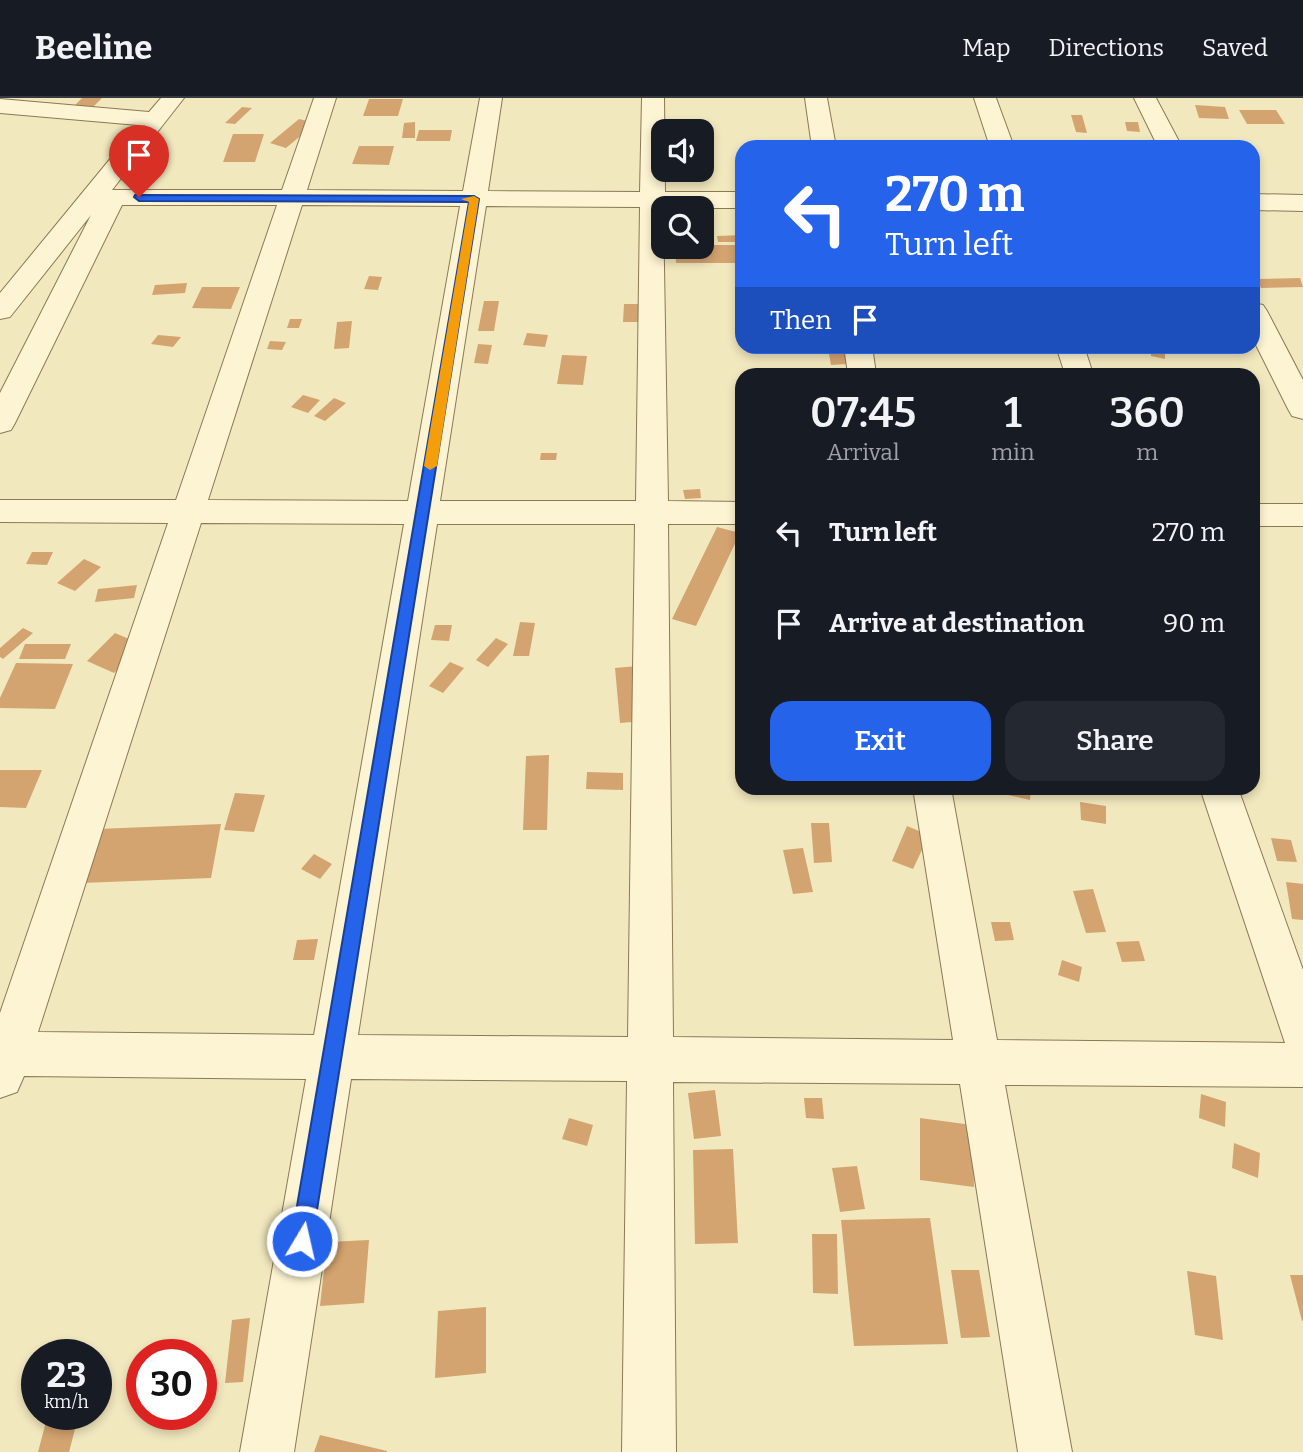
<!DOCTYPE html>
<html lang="en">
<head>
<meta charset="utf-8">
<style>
  body { margin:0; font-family:Bitter,serif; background:#242831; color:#f1f3f6; height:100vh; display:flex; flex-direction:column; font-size:26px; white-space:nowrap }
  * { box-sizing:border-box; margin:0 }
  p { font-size:23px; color:#9ea1a6 }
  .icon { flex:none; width:38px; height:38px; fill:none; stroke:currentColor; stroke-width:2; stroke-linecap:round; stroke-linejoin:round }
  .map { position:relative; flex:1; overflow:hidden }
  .drawer { position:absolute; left:735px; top:270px; width:525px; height:427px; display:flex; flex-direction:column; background:#171b24; border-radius:21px; box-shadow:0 4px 10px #0003 }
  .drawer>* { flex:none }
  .top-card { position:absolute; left:735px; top:42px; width:525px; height:214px; border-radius:21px; box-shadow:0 4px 10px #0003; background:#2563eb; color:#fff; overflow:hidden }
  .fabs { position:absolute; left:651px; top:21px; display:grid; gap:14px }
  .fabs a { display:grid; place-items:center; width:63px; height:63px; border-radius:14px; background:#171b24; box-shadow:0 4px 10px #0003; font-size:35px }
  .speed { position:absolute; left:21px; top:1241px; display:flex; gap:14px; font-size:35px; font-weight:700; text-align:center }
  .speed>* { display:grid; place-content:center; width:91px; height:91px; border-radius:50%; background:#171b24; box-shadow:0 4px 10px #0003; line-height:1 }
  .speed small { font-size:18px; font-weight:400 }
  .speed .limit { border:10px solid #d22; background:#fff; color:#111 }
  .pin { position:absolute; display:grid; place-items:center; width:60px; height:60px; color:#fff; margin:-72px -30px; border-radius:50% 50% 50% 0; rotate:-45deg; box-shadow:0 0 7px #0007 }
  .pin .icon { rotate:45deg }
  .me { position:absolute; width:77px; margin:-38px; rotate:9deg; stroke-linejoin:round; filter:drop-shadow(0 0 5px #0008) }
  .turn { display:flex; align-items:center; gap:24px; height:147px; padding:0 35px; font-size:32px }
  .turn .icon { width:91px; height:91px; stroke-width:2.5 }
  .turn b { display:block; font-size:49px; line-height:60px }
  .then { display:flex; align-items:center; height:66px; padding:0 35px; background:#0003; gap:14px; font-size:26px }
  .eta { display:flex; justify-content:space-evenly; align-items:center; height:119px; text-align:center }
  .eta b { font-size:42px; font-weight:600; line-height:49px }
  .button { display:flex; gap:14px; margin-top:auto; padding:14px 35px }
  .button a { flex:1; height:80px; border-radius:21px; background:#2563eb; color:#fff; font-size:28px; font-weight:600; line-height:80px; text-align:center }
  .button a+a { background:#242831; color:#f1f3f6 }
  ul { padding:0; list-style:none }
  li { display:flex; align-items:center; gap:21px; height:91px; padding:0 35px }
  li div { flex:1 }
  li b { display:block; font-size:26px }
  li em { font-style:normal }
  header { display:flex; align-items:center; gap:42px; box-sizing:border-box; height:98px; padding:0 35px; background:#171b24; border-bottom:2px solid #363941 }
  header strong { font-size:33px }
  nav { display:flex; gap:38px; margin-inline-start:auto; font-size:24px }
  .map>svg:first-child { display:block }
</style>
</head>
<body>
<header>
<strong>Beeline</strong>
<nav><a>Map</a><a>Directions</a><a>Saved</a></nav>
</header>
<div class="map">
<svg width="1303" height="1354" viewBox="0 0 1303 1354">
  <rect width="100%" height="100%" fill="#f2e8be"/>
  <path fill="#d4a470" d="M82,0H102L93,9L75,7Z
    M369,1H403L398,18H363Z
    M1195,7L1225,9L1229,21L1199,20Z
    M242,9L252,10L235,26L225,25Z
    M1239,12H1276L1285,26H1247Z
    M1071,17H1082L1087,35L1076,34Z
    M299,21L316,25L286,50L270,45Z
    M415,24V40H402L404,25Z
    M1125,24H1138L1140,34L1127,33Z
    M419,32H452L450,43H416Z
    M233,36H264L255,64H223Z
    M359,48H394L389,67L352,66Z
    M742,137V144H718L717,138Z
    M702,147H742V165H676L675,149Z
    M369,178L382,179L378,192L364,191Z
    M1300,180L1303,189L1261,190L1256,181Z
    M187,185L185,195L152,197L155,187Z
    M202,189H240L231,211L192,210Z
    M484,203H499L494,233H478Z
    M624,206H640L639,224H623Z
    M290,221H302L299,230H287Z
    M352,223L349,250L334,251L337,224Z
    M527,235L548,237L545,249L523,247Z
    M158,237L181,239L173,249L151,246Z
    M270,243L286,244L282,252L267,251Z
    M478,246L492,247L488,266L474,265Z
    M1151,248H1165V261L1151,258Z
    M829,256H845L848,266L831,267Z
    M562,257L587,258L583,287L557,286Z
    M303,297L320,302L308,315L291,309Z
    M334,300L346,305L325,323L314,318Z
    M541,355H557L556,362H540Z
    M700,391L701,400L685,401L683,392Z
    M717,429L740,435L696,528L672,521Z
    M32,454H53L47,467L26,466Z
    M84,461L101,469L75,493L57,485Z
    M137,487L134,500L95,504L98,491Z
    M520,524L535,525L529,558H513Z
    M435,527H452L449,543L431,542Z
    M23,530L33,535L3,561L0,559V550Z
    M115,535L143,547L114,575L87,563Z
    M496,540L508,546L488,569L476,562Z
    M25,546H71L65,561H19Z
    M450,564L464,570L443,595L429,588Z
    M16,565L73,566L55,611L0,610V600Z
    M638,568L644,623L620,625L615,570Z
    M549,657L547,732H523L526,658Z
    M0,672H42L26,710L0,709Z
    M587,674L623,675V692L586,691Z
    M1009,690H1031L1030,702L1008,697Z
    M235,695L265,697L254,734L224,732Z
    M1080,704L1106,708V726L1081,722Z
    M811,725H829L832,764L814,765Z
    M221,726L211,780L82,785L97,731Z
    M907,728L929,737L913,771L892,763Z
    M1271,740L1291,742L1297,764L1277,763Z
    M803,750L813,794L793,796L783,752Z
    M314,756L332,766L320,781L301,771Z
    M1286,784L1303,786V822L1292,821Z
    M1093,791L1106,834L1086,835L1073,793Z
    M991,824H1010L1014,842L995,843Z
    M318,841L314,862H293L297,842Z
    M1139,843L1145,863L1122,864L1116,844Z
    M1062,862L1082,869L1079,884L1058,877Z
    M715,992L721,1038L694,1041L688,995Z
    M1201,996L1226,1004L1225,1029L1199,1020Z
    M804,1000H822L824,1021L806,1020Z
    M569,1020L593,1027L587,1048L562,1041Z
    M920,1020L972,1027L974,1089L920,1082Z
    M1234,1045L1260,1055L1258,1080L1232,1070Z
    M733,1051L738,1145L695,1146L693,1052Z
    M857,1068L865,1111L840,1114L832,1070Z
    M930,1120L948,1246L854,1248L841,1122Z
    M812,1136H837L838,1196L813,1195Z
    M369,1142L364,1205L320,1208L327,1144Z
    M951,1172H979L990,1239L961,1240Z
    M1187,1173L1216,1178L1223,1242L1195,1237Z
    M1290,1177H1303V1223H1302Z
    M486,1209V1275L435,1280L438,1213Z
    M250,1220L243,1284L225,1285L232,1222Z
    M48,1316H79L69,1354H38Z
    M320,1337L387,1353V1354H314Z"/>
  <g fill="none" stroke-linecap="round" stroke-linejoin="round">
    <defs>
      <path id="street" d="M161,0H184L112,92H282L314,0H336L307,92L463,93L480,0H502L488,93L640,94L642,0H664L665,94H742V110H663L668,403L742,404V426H668L673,939L953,942L913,690H951L997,942L1285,945L1200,690H1238L1303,872V989L1005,987L1072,1354H1018L960,986L673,984L676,1354H622L627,983L351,981L294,1354H240L306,981L24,978L17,994L0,1000V915L168,425L0,424V402H176L277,107H122L15,325L11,332L0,335V295L91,117L10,219L0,221V195L138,27L0,15V1L149,14ZM302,107L460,108L408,403L208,402ZM486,108L640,109L636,403H440ZM201,425L404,426L314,937L38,934ZM437,426H635L628,939L358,937Z
        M805,0H827L836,49H812Z
        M974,0H996L1014,49H990Z
        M1134,0H1156L1182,49H1158Z
        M1253,96L1303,97V113L1253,112Z
        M1253,205L1263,207L1267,213L1303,282V321L1292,318L1288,311L1253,241Z
        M844,248H872L876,276H848Z
        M1056,248H1084L1093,276H1065Z
        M1253,406H1303V428H1253Z"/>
    </defs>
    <use href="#street" stroke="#8c7855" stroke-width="2"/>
    <use href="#street" fill="#fcf4d2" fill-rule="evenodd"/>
  </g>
  <path fill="#2563eb" stroke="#184099" stroke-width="2" d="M135,97L474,98L479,101L312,1143L309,1150L302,1153L294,1150L291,1143L469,104L139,103L134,99Z"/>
  <path fill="#f59e0b" d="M474,98L479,101L437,368L430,372L424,368L469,104L461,101Z"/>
</svg>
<div class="fabs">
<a><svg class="icon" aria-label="sound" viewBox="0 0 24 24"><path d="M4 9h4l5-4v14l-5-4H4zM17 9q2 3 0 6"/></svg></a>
<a><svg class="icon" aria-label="search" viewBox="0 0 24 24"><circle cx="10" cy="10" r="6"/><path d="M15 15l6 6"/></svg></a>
</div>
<div class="speed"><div>23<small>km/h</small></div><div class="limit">30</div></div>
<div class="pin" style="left:139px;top:99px;background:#d93025"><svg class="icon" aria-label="arrive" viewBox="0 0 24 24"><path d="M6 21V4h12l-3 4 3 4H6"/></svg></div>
<svg class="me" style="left:302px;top:1143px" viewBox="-20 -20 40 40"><circle r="17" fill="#2563eb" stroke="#fff" stroke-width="3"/><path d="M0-11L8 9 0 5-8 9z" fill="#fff"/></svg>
<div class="top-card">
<div class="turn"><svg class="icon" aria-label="left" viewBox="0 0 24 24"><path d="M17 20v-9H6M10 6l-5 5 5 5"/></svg><div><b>270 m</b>Turn left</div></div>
<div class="then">Then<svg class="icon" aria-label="arrive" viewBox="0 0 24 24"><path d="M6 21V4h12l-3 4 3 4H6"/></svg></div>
</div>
<section class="drawer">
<div class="eta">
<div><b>07:45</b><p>Arrival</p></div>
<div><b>1</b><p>min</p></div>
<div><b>360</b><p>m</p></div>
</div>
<ul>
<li><svg class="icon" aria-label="left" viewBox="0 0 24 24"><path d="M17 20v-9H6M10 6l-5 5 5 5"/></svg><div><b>Turn left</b></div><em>270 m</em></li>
<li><svg class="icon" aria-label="arrive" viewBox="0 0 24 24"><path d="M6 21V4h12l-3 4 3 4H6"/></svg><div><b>Arrive at destination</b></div><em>90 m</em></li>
</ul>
<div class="button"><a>Exit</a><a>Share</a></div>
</section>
</div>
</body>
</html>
